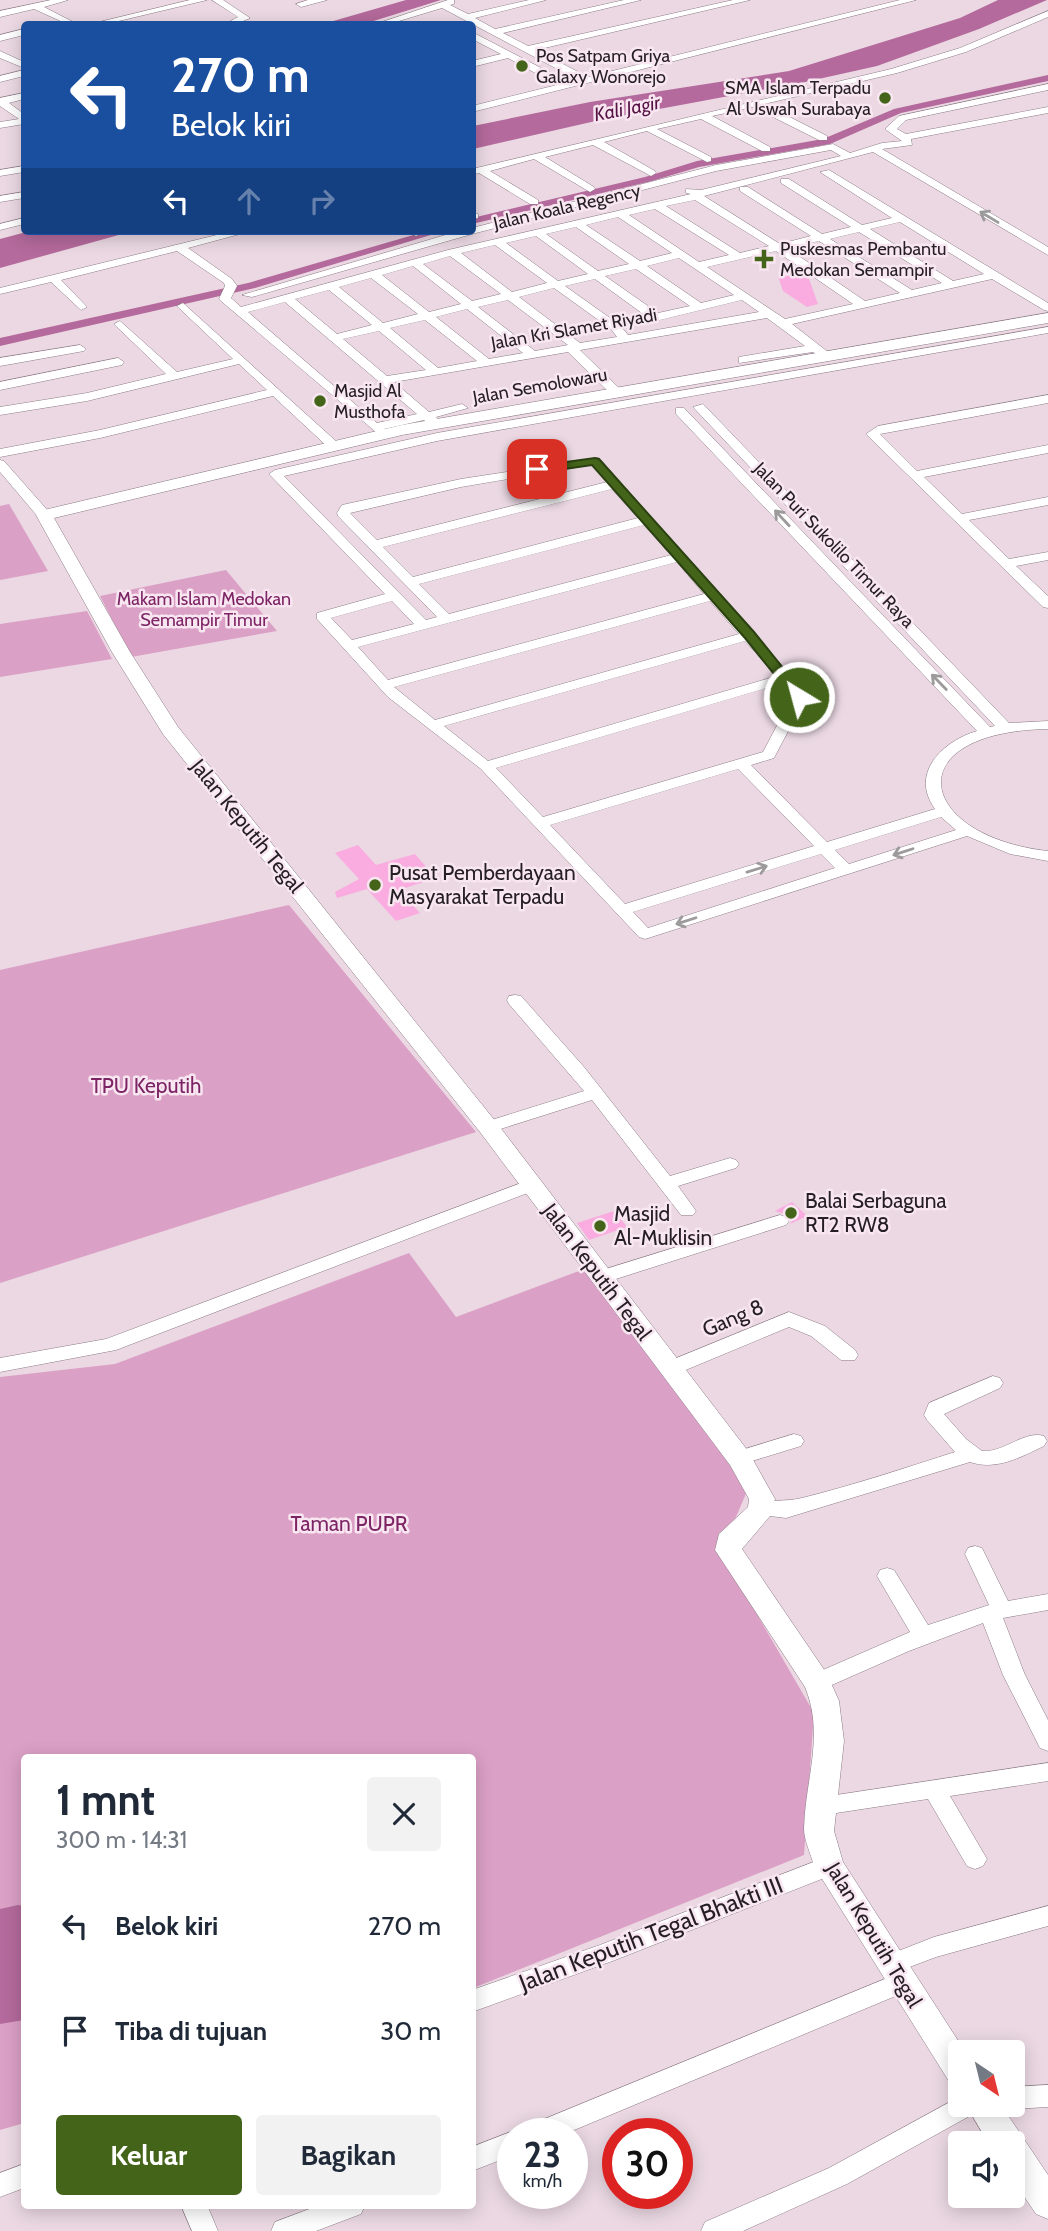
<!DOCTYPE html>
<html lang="id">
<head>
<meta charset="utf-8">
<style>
  body { margin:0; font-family:Cabin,sans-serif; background:#f2f2f3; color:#1f2937; height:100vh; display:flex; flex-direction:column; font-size:26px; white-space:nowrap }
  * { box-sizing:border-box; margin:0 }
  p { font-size:23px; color:#747a83 }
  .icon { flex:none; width:38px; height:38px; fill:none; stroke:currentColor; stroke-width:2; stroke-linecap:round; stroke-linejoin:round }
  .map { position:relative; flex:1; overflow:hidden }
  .drawer { position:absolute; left:21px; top:1754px; width:455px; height:455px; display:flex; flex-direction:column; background:#fff; border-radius:7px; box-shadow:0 4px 18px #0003 }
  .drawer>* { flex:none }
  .top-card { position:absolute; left:21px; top:21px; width:455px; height:214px; border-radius:7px; box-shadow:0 4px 18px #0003; background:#1a4fa0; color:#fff; overflow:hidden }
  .needle { width:46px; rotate:145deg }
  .controls { position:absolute; left:948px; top:2040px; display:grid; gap:14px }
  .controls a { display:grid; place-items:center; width:77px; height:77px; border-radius:7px; background:#fff; box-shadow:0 4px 18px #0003; font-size:35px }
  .speed { position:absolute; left:497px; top:2118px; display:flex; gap:14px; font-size:35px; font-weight:700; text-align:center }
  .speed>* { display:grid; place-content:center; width:91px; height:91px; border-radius:50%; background:#fff; box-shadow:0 4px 18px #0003; line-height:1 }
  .speed small { font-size:18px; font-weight:400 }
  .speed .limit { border:10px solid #d22; background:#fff; color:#111 }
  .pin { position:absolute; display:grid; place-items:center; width:60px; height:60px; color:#fff; margin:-30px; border-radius:14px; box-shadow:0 4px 10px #0006 }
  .me { position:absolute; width:77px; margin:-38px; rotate:323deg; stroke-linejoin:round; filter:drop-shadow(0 0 5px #0008) }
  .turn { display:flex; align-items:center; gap:24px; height:147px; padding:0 35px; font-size:32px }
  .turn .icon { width:91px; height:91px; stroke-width:2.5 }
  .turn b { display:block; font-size:49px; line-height:60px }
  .lanes { display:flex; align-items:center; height:66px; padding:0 35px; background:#0003; justify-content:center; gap:35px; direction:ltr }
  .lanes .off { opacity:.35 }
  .round { display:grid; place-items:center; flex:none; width:74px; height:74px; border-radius:7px; background:#f2f2f3 }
  .head { display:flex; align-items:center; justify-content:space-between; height:119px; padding:0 35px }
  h1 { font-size:42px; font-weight:700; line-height:52px }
  .cta { display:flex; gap:14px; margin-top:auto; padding:14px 35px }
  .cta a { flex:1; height:80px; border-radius:7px; background:#44641a; color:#fff; font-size:28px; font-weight:700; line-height:80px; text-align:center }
  .cta a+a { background:#f2f2f3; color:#1f2937 }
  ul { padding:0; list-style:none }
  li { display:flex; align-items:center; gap:21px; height:105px; padding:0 35px }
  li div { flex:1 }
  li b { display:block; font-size:26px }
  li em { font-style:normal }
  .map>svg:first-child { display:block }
</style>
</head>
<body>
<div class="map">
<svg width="1048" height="2231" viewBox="0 0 1048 2231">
  <rect width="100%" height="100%" fill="#ebd8e3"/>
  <path fill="#dba0c6" d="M9,504L48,571L0,580V506Z
    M226,570L277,631L131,657L100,596Z
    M87,611L112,659L0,677V624Z
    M289,905L476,1132L0,1283V970Z
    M409,1253L456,1317L587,1268L748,1489L721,1552L814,1713L804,1855L473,1988L472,1757H24V2123L0,2130V1377L115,1364Z"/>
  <path fill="#b46a9c" d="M406,0H441L364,24H323Z
    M998,0H1047L979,29L877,66L805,82L600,120L473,149V126L590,102L789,71L960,18Z
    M30,231H133L0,268V239Z
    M18,1905L24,1906V2020L0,2024V1909Z"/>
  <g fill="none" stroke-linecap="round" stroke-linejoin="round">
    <path fill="#b46a9c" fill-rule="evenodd" d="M1048,75V81L901,113L830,144L699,167L652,181L472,224V218L645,177L697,161L823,139L894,109Z
      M427,231H444L255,288L0,346V338L248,283Z"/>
  </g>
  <path fill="#faabdf" d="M778,276H808L818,304L807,307L783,291Z
    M358,845L376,865L415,854L436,878L399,890L420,913L396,921L367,889L337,898L335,892L359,879L335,853Z
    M792,1202L807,1216L790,1224L792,1221L788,1215L775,1211Z
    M614,1211L627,1227L589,1240L577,1223Z"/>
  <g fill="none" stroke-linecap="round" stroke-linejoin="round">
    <defs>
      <path id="minor" d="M51,0H68L44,7L77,24H67L34,9L0,17V11Z
        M190,0H207L106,24H91Z
        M212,0H223L250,18L236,24H225L238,17Z
        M308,0H327L301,7L296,4Z
        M448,0H454V4L450,5L468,14L529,0H546L475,18L495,29L624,0H641L503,33L528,46L733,0H750L536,50L588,77L900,0H916L472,112V106L557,85L508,58L472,67V61L501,54L472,39V32L568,82L578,80L442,8L389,24H376Z
        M1048,11V17L966,52L897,73L764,104L827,136V140H819L753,107L712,116L770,147V151H762L701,119L657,129L711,157V161L707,162L647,131L604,142L655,171L656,173L651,176L593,145L545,157L594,187L595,189L590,192L534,159L490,171L538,200V204H530L479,173L472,175V169L891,69L960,48Z
        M24,29V35L0,41V35Z
        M0,51L24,62V68L0,58Z
        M24,70V76L0,82V76Z
        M1048,84V90L906,120L897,129L906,134L1048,107V113L911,139L912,145L882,149L1048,247V255L873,152L704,196L780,244L811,236L740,191V187H748L822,234L851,227L781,183V179H789L862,225L892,218L820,172L829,170L1048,303V311L1044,310L992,279L792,324L828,352V358L824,359L813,352L739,363V357L805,346L767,318L580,350L620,389L622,392L616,396L612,395L568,352L394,382L429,412L462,404L468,408L436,417L442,424L440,427H432L424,420L384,429L389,434L383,438L221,301L219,299L225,286L224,283L177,251L61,280L87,307L81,310L51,282L0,294V288L233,231H251L188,248L232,279L237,286L231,298L241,307L448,250L691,194L686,193V189L701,190L841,156L831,150L716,171L472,234L252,297L242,295L459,231H472V228L716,165L833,144L850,153L882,143L902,141L885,129L899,116ZM695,200L769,246L740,253L666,206ZM655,209L729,255L699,262L629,215ZM618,217L672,253L640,261L586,225ZM900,222L984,274L953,281L870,229ZM576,227L629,264L598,271L546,234ZM859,232L942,283L912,290L830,239ZM536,236L588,274L558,281L506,243ZM819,241L900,293L865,301L787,248ZM495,245L547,283L512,292L461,253ZM776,251L853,304L785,319L707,267ZM450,256L501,294L472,301L423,264ZM679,258L734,295L701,303L647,266ZM413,266L461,304L429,312L382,275ZM636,269L690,306L658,313L605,276ZM371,278L418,314L383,323L339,287ZM595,279L646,316L617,323L565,286ZM554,288L611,329L617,337L580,343L519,297ZM329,290L372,325L337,334L295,299ZM508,300L568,345L535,351L478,307ZM742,300L759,312L628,335L623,329ZM285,302L417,414L377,423L248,312ZM467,309L523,353L489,359L436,317ZM425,320L477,361L438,368L390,328ZM379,331L426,370L387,376L343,339Z
        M24,93V99L9,103L24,114V124L0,128V122L19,119L0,106V98Z
        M24,166V172L0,176V170Z
        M24,192V198L0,202V196Z
        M472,212L478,214V218L472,219Z
        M24,218V224L0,230V224Z
        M409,231H420L421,233L416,236Z
        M183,303L338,443V449H330L273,396L100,438L0,457V449L100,430L267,390L239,364L87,401L0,415V407L87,393L166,374L116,326L114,324L120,321L177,372L233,359L179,308L177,306Z
        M1048,327V333L437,441L284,476L426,620L437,617L338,516L337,513L342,505L461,479L599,458L805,692L806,697L774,758L751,765L827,842L935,809C909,773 943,741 977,731L676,414V408H684L990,727L995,726L693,407L703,404L1009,723L1048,721V729C895,732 916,836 1048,851V861L1010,854L967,836L645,939L639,937L481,769L388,697L317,619V613L385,594L269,474L275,470L437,433ZM592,465L607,482L377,540L350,513L461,487ZM612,489L638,518L413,577L383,547ZM644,525L671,555L449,614L419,584ZM677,562L704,594L388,680L358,647ZM392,601L414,624L352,640L331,618ZM710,601L739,634L435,720L394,687ZM745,641L777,676L488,761L444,726ZM783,683L792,697L763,752L543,817L496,768ZM738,769L814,846L625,904L550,825ZM941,817L956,830L849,864L835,850ZM821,854L835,868L648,928L633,912Z
        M80,345L86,349L84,351L0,366V358Z
        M118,358L124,362L122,365L0,390V382Z
        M1048,395V403L880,434L917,471L1048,445V453L924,477L962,514L1048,497V505L969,520L1009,559L1048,552V560L1016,566L1048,596V608L1043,607L866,434L878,426Z
        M0,460L4,461L49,512V518H39L0,472Z
        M515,995L521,996L584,1067L670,1176L730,1158L736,1160L739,1164L736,1168L678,1186L696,1211L693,1215H681L592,1100L494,1131H482L479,1127L482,1123L584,1091L509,1004L507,1000L509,996Z
        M532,1179L538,1181L541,1185L538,1189L116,1350L0,1372V1358L106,1339Z
        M780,1215L786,1217L789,1221L786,1225L600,1284L593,1283L591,1278L593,1273Z
        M789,1312L825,1326L855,1350L858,1355L855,1360H841L811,1336L789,1327L676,1374H662L659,1369L662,1364Z
        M993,1376L1000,1378L1003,1383L1000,1388L944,1414L966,1439L982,1451C1004,1453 1024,1430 1044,1436L1047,1441L1044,1446C1021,1457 996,1471 970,1462L786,1518L754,1514L751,1509L754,1504C769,1499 786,1502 802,1498C854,1485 905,1468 955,1452L927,1420L924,1415L929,1403Z
        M794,1434L801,1436L804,1441L801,1446L739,1465L732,1463L729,1458L732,1453Z
        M975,1546L982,1548L1008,1601L1048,1594V1610L1003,1618L1025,1675L1048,1720V1751L1040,1748L1037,1742L1003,1675L983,1623L909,1651L825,1688L817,1691L809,1688L806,1682L809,1676L910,1632L877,1576L880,1570L887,1568L894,1570L928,1625L989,1605L965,1554L968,1548Z
        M1048,1763V1781L950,1796L987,1859L983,1866L975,1869L967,1866L928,1799L823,1815L815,1813L812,1806L815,1799L823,1797Z
        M829,1856L837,1859L841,1866L837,1873L615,1960L472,2012V1990L600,1945Z
        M1048,1906V1926L936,1957L891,1974L883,1971L879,1964L883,1957L934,1937Z
        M902,1972L910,1976L914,1983L910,1990L567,2133H526L530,2125Z
        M1048,2085V2107L1013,2109L1004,2106L1013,2105V2087Z
        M961,2096V2105H978L975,2113L847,2184L743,2231H701L705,2222L829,2168Z
        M513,2131L518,2133H513V2155L472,2171V2147Z
        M24,2164V2188L0,2197V2173Z
        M181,2205H207L218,2231H192Z
        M320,2205H365L361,2214L316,2231H271L275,2222Z"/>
      <path id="major" d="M1048,313V323L402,435L54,518L130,652L178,727L496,1122L748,1451L775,1499L770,1516L742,1549L827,1674L839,1701L844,1741L834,1831L843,1862L966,2053H961V2087L950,2083L814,1866C811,1854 804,1840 804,1829C805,1780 825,1735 805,1687L715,1550L719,1534L748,1507L749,1499L730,1465L480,1132L163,734L112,652L36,515L44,510L402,425Z
        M966,2105H1001L1048,2175V2219L1036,2214L1013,2180V2144H989Z"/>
    </defs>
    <use href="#minor" stroke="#8c7c86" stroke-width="1"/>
    <use href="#major" stroke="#8c7c86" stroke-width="1"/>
    <use href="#minor" fill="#fff" fill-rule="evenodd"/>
    <use href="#major" fill="#fff" fill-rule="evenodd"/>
  </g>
  <defs><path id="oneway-shaft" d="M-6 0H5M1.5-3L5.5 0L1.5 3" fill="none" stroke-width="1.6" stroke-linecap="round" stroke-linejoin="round" transform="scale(1.75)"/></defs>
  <g stroke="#9d9a9c">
    <use href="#oneway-shaft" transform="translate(989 217) rotate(-149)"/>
    <use href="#oneway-shaft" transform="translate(782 518) rotate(-133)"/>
    <use href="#oneway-shaft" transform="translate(939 682) rotate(-134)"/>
    <use href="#oneway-shaft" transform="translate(903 852) rotate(162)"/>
    <use href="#oneway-shaft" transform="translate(757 869) rotate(-17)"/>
    <use href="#oneway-shaft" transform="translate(686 921) rotate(162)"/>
  </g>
  <path fill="#44641a" stroke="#2c4111" stroke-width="2" d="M595,458L599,459L754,632L804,694V700H795L745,638L592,465L537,473L531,469L537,466Z"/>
  <g fill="#44641a" stroke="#f8e6f1" stroke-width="2.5">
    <circle cx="522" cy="66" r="7"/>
    <circle cx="885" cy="98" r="7"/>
    <path d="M760.5 248.5h7v7h7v7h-7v7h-7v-7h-7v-7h7z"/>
    <circle cx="320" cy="401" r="7"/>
    <circle cx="375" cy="885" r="7"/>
    <circle cx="791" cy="1213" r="7"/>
    <circle cx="600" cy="1226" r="7"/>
  </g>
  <g text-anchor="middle" stroke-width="5" stroke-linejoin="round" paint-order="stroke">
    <g font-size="18" fill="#251e22" stroke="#f8e6f1" text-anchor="start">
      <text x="536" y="62">Pos Satpam Griya<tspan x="536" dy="21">Galaxy Wonorejo</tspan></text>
      <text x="871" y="94" text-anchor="end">SMA Islam Terpadu<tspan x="871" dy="21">Al Uswah Surabaya</tspan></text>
      <text x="780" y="255">Puskesmas Pembantu<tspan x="780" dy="21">Medokan Semampir</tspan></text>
      <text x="334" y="397">Masjid Al<tspan x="334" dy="21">Musthofa</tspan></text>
    </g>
    <g font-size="18" fill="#251e22" stroke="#f8e6f1">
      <text transform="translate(567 207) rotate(-13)" y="6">Jalan Koala Regency</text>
      <text transform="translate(574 329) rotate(-10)" y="6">Jalan Kri Slamet Riyadi</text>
      <text transform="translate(540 386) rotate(-10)" y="6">Jalan Semolowaru</text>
      <text transform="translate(834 545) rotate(46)" y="6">Jalan Puri Sukolilo Timur Raya</text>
    </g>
    <g font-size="18" fill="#7d2465" stroke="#f8e6f1">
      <text x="204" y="605">Makam Islam Medokan<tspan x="204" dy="21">Semampir Timur</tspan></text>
    </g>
    <g font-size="19" font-style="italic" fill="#514" stroke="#f8e6f1">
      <text transform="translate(627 108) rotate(-11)" y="7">Kali Jagir</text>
    </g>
    <g font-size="21" fill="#251e22" stroke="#f8e6f1">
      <text transform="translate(247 826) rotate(51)" y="7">Jalan Keputih Tegal</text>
      <text transform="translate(597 1272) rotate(53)" y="7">Jalan Keputih Tegal</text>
      <text transform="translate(733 1318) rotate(-23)" y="7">Gang 8</text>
      <text transform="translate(874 1935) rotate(59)" y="7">Jalan Keputih Tegal</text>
    </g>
    <g font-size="21" fill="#251e22" stroke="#f8e6f1" text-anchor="start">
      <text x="389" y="880">Pusat Pemberdayaan<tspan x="389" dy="24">Masyarakat Terpadu</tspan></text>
      <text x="805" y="1208">Balai Serbaguna<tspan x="805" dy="24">RT2 RW8</tspan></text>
      <text x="614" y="1221">Masjid<tspan x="614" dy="24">Al-Muklisin</tspan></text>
    </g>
    <g font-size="21" fill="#7d2465" stroke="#f8e6f1">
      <text x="146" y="1093">TPU Keputih</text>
      <text x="349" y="1531">Taman PUPR</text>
    </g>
    <g font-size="24" fill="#251e22" stroke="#f8e6f1">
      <text transform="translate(651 1934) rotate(-21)" y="8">Jalan Keputih Tegal Bhakti III</text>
    </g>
  </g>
</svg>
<div class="controls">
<a><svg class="needle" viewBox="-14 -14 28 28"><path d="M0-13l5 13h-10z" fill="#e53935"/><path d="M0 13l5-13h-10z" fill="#747a83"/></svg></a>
<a><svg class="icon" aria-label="sound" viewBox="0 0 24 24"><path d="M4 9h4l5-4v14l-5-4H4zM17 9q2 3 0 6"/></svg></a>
</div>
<div class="speed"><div>23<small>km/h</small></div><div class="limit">30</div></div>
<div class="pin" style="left:537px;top:469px;background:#d93025"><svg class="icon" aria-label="arrive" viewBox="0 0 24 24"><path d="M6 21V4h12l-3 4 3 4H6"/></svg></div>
<svg class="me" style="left:799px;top:697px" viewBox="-20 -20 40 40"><circle r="17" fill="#44641a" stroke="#fff" stroke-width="3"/><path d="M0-11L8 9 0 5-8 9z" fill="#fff"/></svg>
<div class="top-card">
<div class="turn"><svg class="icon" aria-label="left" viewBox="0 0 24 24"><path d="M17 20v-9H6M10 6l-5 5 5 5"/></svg><div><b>270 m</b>Belok kiri</div></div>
<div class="lanes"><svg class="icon" aria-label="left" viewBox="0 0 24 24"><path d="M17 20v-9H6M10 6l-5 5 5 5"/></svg><svg class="icon off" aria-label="ahead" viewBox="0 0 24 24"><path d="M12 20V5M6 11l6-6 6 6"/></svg><svg class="icon off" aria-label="right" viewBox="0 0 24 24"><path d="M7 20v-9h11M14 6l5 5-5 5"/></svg></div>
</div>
<section class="drawer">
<div class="head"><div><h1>1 mnt</h1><p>300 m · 14:31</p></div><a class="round"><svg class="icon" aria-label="close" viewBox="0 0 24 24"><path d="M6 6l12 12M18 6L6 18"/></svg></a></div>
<ul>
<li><svg class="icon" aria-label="left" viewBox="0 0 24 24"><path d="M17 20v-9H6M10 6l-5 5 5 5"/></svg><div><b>Belok kiri</b></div><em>270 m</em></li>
<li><svg class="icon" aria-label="arrive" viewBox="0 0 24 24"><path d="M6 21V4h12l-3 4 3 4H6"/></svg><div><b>Tiba di tujuan</b></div><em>30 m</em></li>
</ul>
<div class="cta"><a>Keluar</a><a>Bagikan</a></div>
</section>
</div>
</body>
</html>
